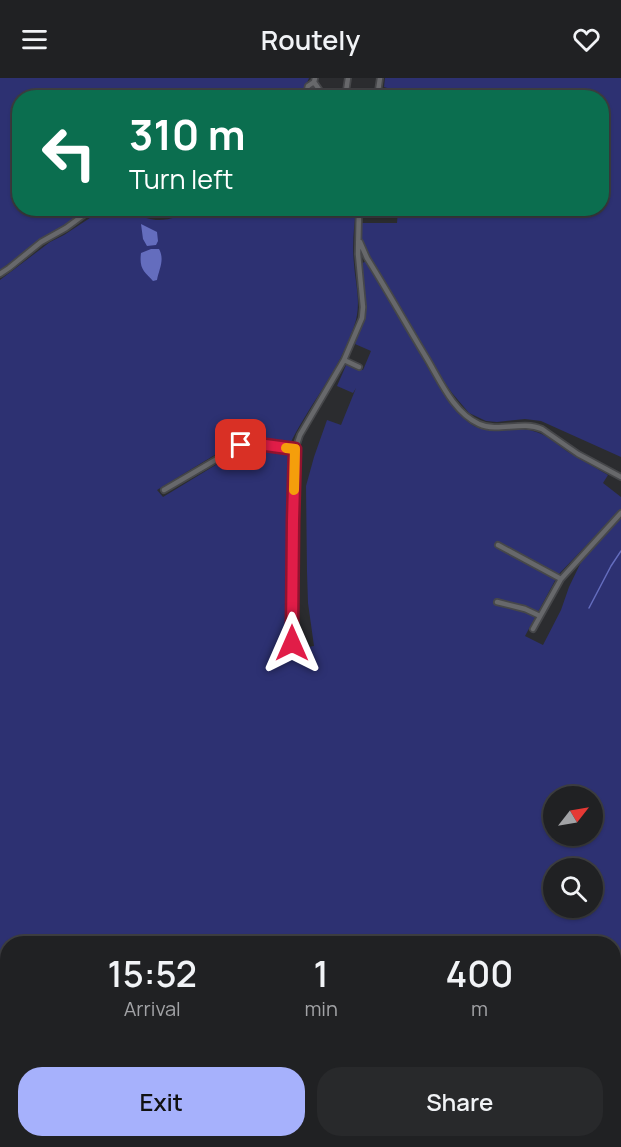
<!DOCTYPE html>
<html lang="en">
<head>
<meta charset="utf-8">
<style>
  body { margin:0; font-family:Manrope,sans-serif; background:#28292b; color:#f1f3f6; height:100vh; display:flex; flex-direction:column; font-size:22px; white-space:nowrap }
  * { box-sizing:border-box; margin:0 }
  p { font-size:20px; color:#a2a3a6 }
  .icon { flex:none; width:33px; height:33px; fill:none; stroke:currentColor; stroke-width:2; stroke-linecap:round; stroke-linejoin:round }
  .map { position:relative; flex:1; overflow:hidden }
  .drawer { position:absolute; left:0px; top:858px; width:621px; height:212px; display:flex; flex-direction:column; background:#202123; border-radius:24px 24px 0 0; box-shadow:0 2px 4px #0004,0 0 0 2px #3d3e41 }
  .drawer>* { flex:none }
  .banner { position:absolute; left:12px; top:12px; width:597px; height:126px; border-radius:24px; box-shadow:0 2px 4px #0004,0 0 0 2px #3d3e41; background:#0b6e4f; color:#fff; overflow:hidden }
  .needle { width:39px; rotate:59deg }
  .buttons { position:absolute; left:543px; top:708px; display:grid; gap:12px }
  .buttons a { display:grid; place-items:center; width:60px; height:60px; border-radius:50%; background:#202123; box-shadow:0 2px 4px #0004,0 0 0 2px #3d3e41; font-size:30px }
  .pin { position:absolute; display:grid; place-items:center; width:51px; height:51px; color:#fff; margin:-26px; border-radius:12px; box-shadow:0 3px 9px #0006 }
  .me { position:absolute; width:66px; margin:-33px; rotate:0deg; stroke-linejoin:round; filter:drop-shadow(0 0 4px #0008) }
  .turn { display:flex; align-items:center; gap:21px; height:126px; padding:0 18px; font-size:27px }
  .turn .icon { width:78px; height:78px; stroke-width:2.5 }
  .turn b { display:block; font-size:42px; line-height:51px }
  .eta { display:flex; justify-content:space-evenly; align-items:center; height:102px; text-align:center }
  .eta b { font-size:36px; font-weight:600; line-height:42px }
  .button { display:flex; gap:12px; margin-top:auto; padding:12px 18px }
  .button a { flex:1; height:69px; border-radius:24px; background:#a6b1fc; color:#111; font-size:24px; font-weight:600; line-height:69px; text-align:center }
  .button a+a { background:#28292b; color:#f1f3f6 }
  header { display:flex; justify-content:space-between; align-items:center; height:78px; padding:0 18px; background:#202123; font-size:27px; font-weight:600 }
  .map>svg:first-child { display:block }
</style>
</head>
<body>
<header><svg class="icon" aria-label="menu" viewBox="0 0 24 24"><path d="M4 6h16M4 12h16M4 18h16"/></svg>Routely<svg class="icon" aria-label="heart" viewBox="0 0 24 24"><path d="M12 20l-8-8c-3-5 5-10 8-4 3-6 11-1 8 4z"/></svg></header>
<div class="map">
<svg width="621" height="1069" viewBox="0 0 621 1069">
  <rect width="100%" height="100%" fill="#2b2c2f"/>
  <path fill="#2d3172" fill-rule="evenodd" d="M0,0H309L301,19L20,20V130L88,131L59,152L45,158L0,192Z
    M385,0H621V379L541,343L525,341L497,344L486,343L469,335L452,315L441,299L365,173L360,155V145H397L398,131L602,130V20L416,19L384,9Z
    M109,131C127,131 140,140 156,142C168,143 184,137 193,131H356C354,149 352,167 354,186C355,202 360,220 357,237C356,244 353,251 350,259C335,298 307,330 289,368L252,361H241L157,412L163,419L242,371L253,369L292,374L289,448V552L284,559C288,575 301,570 314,568L308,525L307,494L306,408L314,379L327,342L341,347L356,310L353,315L337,308L347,285L363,292L371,273L355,266L365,238L361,186L366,183C381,210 397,236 413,263C427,287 450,334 474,348C494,358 513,347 533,353C546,356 558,367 568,374C581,382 595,389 608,397L603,405L621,419V431L558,497L525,558L543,567L561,532L569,509L582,482L621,440V1069H17L12,1062H614V866H8L7,1055L0,1044V202L50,164L64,157L99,134ZM554,718H592V758H554ZM554,790H592V830H554Z"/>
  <path fill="#646dbe" d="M141,146L157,154L158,163L156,167L147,168L143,161Z
    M151,171H159C165,182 159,191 157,202L153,203C144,193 139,191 141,175Z"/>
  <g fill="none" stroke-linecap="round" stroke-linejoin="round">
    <path stroke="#646dbe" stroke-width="1.5" d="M589,530L611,488L621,473"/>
    <defs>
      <path id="minor" d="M314,4L325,20
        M305,20L308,8L314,4L315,0
        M345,20L348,0
        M377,20L380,0
        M132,130C151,137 165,139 183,130
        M360,164L367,180C387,212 406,246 426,279C440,302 453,334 479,346C499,355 521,342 542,351L578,376L621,399
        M0,196L9,190L41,164L66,150L93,130
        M344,282L359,289
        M164,412L241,367L258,366L295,371
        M498,467L561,501
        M497,524L525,531L540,538
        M533,551L561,501L621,435
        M292,554L295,376L297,366L300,357L344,282L362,240L363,229L358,176L359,130
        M285.5 560a5.5 5.5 0 1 1 11 0a5.5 5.5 0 1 1-11 0Z
        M0,942V946
        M0,1052L12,1069
        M82,1062L85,1069
        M144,1069L151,1062
        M192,1069L203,1067L229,1069
        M330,1069L337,1062
        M374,1069L375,1063"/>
    </defs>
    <use href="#minor" stroke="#46474a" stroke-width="8"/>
    <use href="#minor" stroke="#67686b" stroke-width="4.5"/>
  </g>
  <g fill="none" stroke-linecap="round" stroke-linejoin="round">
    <defs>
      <path id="route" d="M241,367L258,366L295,371L293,443L292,554L295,557L296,560L292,565"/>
    </defs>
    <use href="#route" stroke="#92132f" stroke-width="15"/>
    <use href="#route" stroke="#e11d48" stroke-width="10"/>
    <path stroke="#f59e0b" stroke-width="10" d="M286,370L295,371L294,412"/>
  </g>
</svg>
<div class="buttons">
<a><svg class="needle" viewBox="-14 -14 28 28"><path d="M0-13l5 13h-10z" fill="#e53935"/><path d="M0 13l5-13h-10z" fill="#a2a3a6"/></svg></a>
<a><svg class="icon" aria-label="search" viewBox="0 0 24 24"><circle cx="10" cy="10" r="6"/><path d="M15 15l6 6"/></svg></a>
</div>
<div class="pin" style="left:241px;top:367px;background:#d93025"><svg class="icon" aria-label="arrive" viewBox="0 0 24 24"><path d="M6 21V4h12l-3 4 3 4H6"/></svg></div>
<svg class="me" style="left:292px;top:565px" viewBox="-20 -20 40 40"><path d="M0-17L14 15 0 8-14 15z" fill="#e11d48" stroke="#fff" stroke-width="4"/></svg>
<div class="banner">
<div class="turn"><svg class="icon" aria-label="left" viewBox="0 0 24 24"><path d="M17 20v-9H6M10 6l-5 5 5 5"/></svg><div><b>310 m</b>Turn left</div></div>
</div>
<section class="drawer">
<div class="eta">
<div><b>15:52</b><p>Arrival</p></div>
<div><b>1</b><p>min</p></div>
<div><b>400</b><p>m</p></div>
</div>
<div class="button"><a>Exit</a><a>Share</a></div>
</section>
</div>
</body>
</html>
